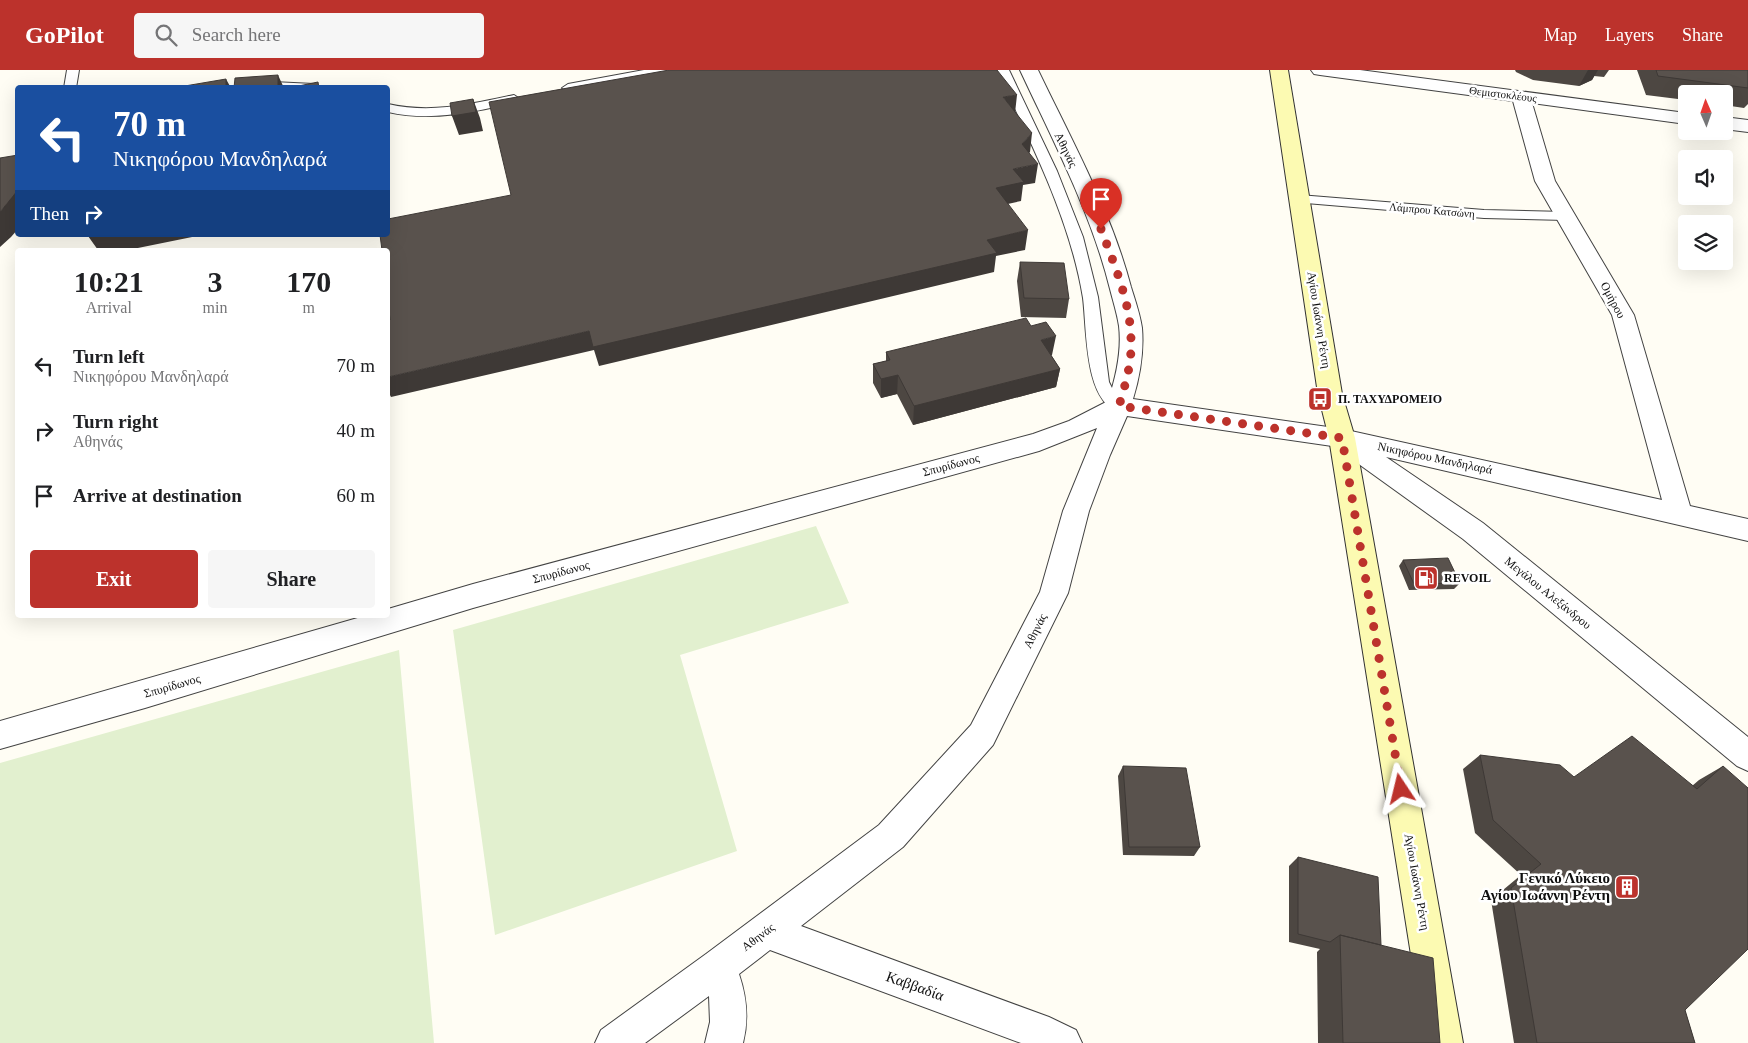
<!DOCTYPE html>
<html lang="en">
<head>
<meta charset="utf-8">
<style>
  body { margin:0; font-family:"Times New Roman",serif; background:#f6f6f6; color:#202124; height:100vh; display:flex; flex-direction:column; font-size:19px; white-space:nowrap }
  * { box-sizing:border-box; margin:0 }
  p { font-size:16px; color:#757577 }
  .icon { flex:none; width:28px; height:28px; fill:none; stroke:currentColor; stroke-width:2; stroke-linecap:round; stroke-linejoin:round }
  .map { position:relative; flex:1; overflow:hidden }
  .panel { position:absolute; left:15px; top:178px; width:375px; height:370px; display:flex; flex-direction:column; background:#fff; border-radius:5px; box-shadow:0 5px 20px #0002 }
  .panel>* { flex:none }
  .guide { position:absolute; left:15px; top:15px; width:375px; height:152px; border-radius:5px; box-shadow:0 5px 20px #0002; background:#1a4fa0; color:#fff; overflow:hidden }
  .needle { width:32px; rotate:358deg }
  .buttons { position:absolute; left:1678px; top:15px; display:grid; gap:10px }
  .buttons a { display:grid; place-items:center; width:55px; height:55px; border-radius:5px; background:#fff; box-shadow:0 5px 20px #0002; font-size:25px }
  .pin { position:absolute; display:grid; place-items:center; width:42px; height:42px; color:#fff; margin:-51px -21px; border-radius:50% 50% 50% 0; rotate:-45deg; box-shadow:0 0 5px #0007 }
  .pin .icon { rotate:45deg }
  .me { position:absolute; width:55px; margin:-28px; rotate:350deg; stroke-linejoin:round; filter:drop-shadow(0 0 4px #0008) }
  .turn { display:flex; align-items:center; gap:18px; height:105px; padding:0 15px; font-size:22px }
  .turn .icon { width:65px; height:65px; stroke-width:2.5 }
  .turn b { display:block; font-size:35px; line-height:42px }
  .then { display:flex; align-items:center; height:48px; padding:0 15px; background:#0003; gap:10px; font-size:19px }
  .eta { display:flex; justify-content:space-evenly; align-items:center; height:85px; text-align:center }
  .eta b { font-size:30px; font-weight:800; line-height:35px }
  .button { display:flex; gap:10px; margin-top:auto; padding:10px 15px }
  .button a { flex:1; height:58px; border-radius:5px; background:#bc322c; color:#fff; font-size:20px; font-weight:800; line-height:58px; text-align:center }
  .button a+a { background:#f6f6f6; color:#202124 }
  ul { padding:0; list-style:none }
  li { display:flex; align-items:center; gap:15px; height:65px; padding:0 15px }
  li div { flex:1 }
  li b { display:block; font-size:19px }
  li em { font-style:normal }
  header { display:flex; align-items:center; gap:30px; box-sizing:border-box; height:70px; padding:0 25px; background:#bc322c; color:#fff }
  header strong { font-size:24px }
  nav { display:flex; gap:28px; margin-inline-start:auto; font-size:18px }
  .search { width:350px; height:45px; background:#f6f6f6; display:flex; align-items:center; gap:12px; box-sizing:border-box; padding:0 18px; border-radius:5px; color:#757577; font-size:19px }
  .map>svg:first-child { display:block }
</style>
</head>
<body>
<header>
<strong>GoPilot</strong>
<div class="search"><svg class="icon" aria-label="search" viewBox="0 0 24 24"><circle cx="10" cy="10" r="6"/><path d="M15 15l6 6"/></svg>Search here</div>
<nav><a>Map</a><a>Layers</a><a>Share</a></nav>
</header>
<div class="map">
<svg width="1748" height="973" viewBox="0 0 1748 973">
  <rect width="100%" height="100%" fill="#fffdf4"/>
  <path fill="#e2f0cf" d="M816,456L849,533L680,585L737,781L495,865L453,560Z
    M399,580L434,973H0V693Z"/>
  <g fill="none" stroke-linecap="round" stroke-linejoin="round">
    <defs>
      <path id="lane" d="M67,0H79L76,18H64Z
        M644,0H669L663,4L568,22L562,18L568,14Z
        M997,0H1009L1057,101L1083,167L1098,227L1109,312L1116,326L1125,332L1127,336L1125,340L1119,342C1084,331 1087,259 1083,228C1070,148 1031,74 997,0Z
        M273,12L314,14L320,18H237L243,14Z
        M514,25L520,29L518,32C475,42 431,52 388,42V34C431,44 472,34 514,25Z
        M1299,125L1484,140L1566,142L1573,146L1566,150L1484,148L1294,132L1292,129Z"/>
      <path id="street" d="M1020,0H1038C1072,71 1111,141 1131,217C1135,230 1140,244 1142,258C1144,282 1140,306 1133,329L1342,359L1662,430L1612,245L1535,111L1513,31L1320,5L1314,4L1311,0H1360L1686,43V54L1532,33L1555,111L1634,245L1690,436L1748,449V471L1386,387L1483,453L1748,667V701L1737,696L1463,469L1342,382L1339,377L1127,346L1110,385L1089,441L1068,523L993,675L903,777L801,856L1049,947L1076,960L1082,973H1021L770,880L739,904C747,928 749,949 743,973H705L710,952L709,926L645,973H595L601,960L706,884L879,755L971,655L1040,522L1063,441L1097,358L1039,381L473,538L145,638L0,679V651L368,545H388V539L473,514L1033,364L1069,351L1108,331C1116,307 1122,281 1119,256C1117,243 1113,231 1110,219C1091,142 1053,71 1020,0Z
        M1724,47L1748,50V62L1724,59Z"/>
      <path id="secondary" d="M1270,0H1288L1342,324L1355,368L1463,973H1425L1329,368L1318,324Z"/>
    </defs>
    <use href="#lane" stroke="#434343" stroke-width="2"/>
    <use href="#street" stroke="#434343" stroke-width="2"/>
    <use href="#secondary" stroke="#323232" stroke-width="2"/>
    <use href="#lane" fill="#fff" fill-rule="evenodd"/>
    <use href="#street" fill="#fff" fill-rule="evenodd"/>
    <use href="#secondary" fill="#fcfab2" fill-rule="evenodd"/>
  </g>
  <path fill="#4d4742" d="M1515,0H1609L1604,7L1594,6L1592,10L1579,16L1533,10L1516,2Z
    M1637,0H1748V34L1744,38L1724,35V24H1686V30L1646,25Z
    M1020,192L1069,229L1066,248L1021,247L1017,211Z
    M886,282L1052,285H1051L1060,299L1056,317L913,355L897,324L881,328L873,313V294L886,291Z
    M1403,490L1460,513L1454,519L1409,520L1399,496Z
    M1480,685L1574,707L1692,716L1699,710L1723,696L1685,940L1695,973H1514L1491,830L1521,805L1475,763L1463,699Z
    M1123,696L1200,777L1194,786L1123,785L1118,706Z
    M1298,787L1381,875L1440,973H1318L1317,882L1320,879L1289,872V796Z"/>
  <path fill="#3e3936" d="M1588,0H1598L1592,10L1579,16Z
    M278,5L284,18H278Z
    M226,9L231,18H226Z
    M1017,25L1015,43L1003,27Z
    M473,29L480,48L483,61L459,65L452,46Z
    M1032,63L1030,82L1020,92L1022,74Z
    M1038,94L1035,113L1023,115L1021,131L994,137L996,118L1013,99Z
    M18,119V159L11,167L0,177V142Z
    M1028,160L1025,180L996,186L994,202L599,296L594,280L391,327L388,321V307Z
    M93,165H202L128,180H98L88,166Z
    M1056,266L1052,285L1038,288L1041,270Z
    M1060,299L1056,317L913,355L914,336Z
    M898,305L897,324L881,328V309Z"/>
  <path fill="#59524d" stroke="#3e3936" d="M669,0H997L1017,25L1003,27L1032,63L1022,74L1038,94L1013,99L1024,112L996,118L1028,160L987,170L997,183L593,277L589,261L388,307V251L390,250L388,229V180H382L380,165H388V149L511,125L489,32Z
    M1656,0H1748V18L1658,6Z
    M278,5V18H234L235,8Z
    M226,9V18H173Z
    M318,12L319,18H289Z
    M473,29L476,42L452,46L450,33Z
    M18,85V119L14,125L0,142V88Z
    M1020,192L1064,193L1069,229L1024,228Z
    M1026,248L1031,256L1046,252L1056,266L1041,270L1060,299L914,336L898,305L881,309L873,294L890,290L886,282Z
    M1448,488L1460,513L1414,514L1403,490Z
    M1632,666L1697,719L1723,696L1748,718V879L1685,940L1695,973H1537L1511,818L1541,794L1493,750L1480,685L1560,695L1574,707Z
    M1123,696L1186,698L1200,777H1129Z
    M1298,787L1378,807L1381,875L1340,865L1330,872L1298,864Z
    M1340,865L1433,888L1440,973H1343Z"/>
  <g fill="none" stroke-linecap="round" stroke-linejoin="round">
    <path stroke="#bc322c" stroke-width="9" stroke-dasharray="0 16.2" d="M1101,159C1114,194 1131,233 1131,271C1132,294 1125,315 1119,336L1342,368L1401,719"/>
  </g>
  <defs>
    <symbol id="bus-square" viewBox="-11 -11 22 22"><rect x="-9" y="-9" width="18" height="18" rx="4" fill="#bc322c" stroke="#fff"/><path d="M-5-6H5V4H4V6H2V4H-2V6H-4V4H-5ZM-3.5-4V0h7V-4ZM-3.5 1.2v1.5H-2V1.2ZM2 1.2v1.5H3.5V1.2Z" fill="#fff"/></symbol>
    <symbol id="fuel-square" viewBox="-11 -11 22 22"><rect x="-9" y="-9" width="18" height="18" rx="4" fill="#bc322c" stroke="#fff"/><path d="M-5.5-6h7V0h2V4h1.3V-2.5L3-4.5l.8-.8L6-3V5H2.5V1h-1V6h-7ZM-4.2-4.7v3.2H.2V-4.7Z" fill="#fff"/></symbol>
    <symbol id="building-square" viewBox="-11 -11 22 22"><rect x="-9" y="-9" width="18" height="18" rx="4" fill="#bc322c" stroke="#fff"/><path d="M-4-6H4V6H1V3H-1V6H-4ZM-2.5-4.3h1.7v1.8h-1.7ZM.8-4.3h1.7v1.8H.8ZM-2.5-1h1.7V.8h-1.7ZM.8-1h1.7V.8H.8Z" fill="#fff"/></symbol>
  </defs>
  <g fill-rule="evenodd">
    <use href="#bus-square" x="1306" y="315" width="28" height="28"/>
    <use href="#fuel-square" x="1412" y="494" width="28" height="28"/>
    <use href="#building-square" x="1613" y="803" width="28" height="28"/>
  </g>
  <g text-anchor="middle" stroke-width="5" stroke-linejoin="round" paint-order="stroke">
    <g font-size="11" fill="#101010" stroke="#fff">
      <text transform="translate(1503 24) rotate(7)" y="4">Θεμιστοκλέους</text>
      <text transform="translate(1432 140) rotate(5)" y="4">Λάμπρου Κατσώνη</text>
    </g>
    <g font-size="12" fill="#101010" stroke="#fff">
      <text transform="translate(1066 80) rotate(64)" y="4">Αθηνάς</text>
      <text transform="translate(1613 230) rotate(62)" y="4">Ομήρου</text>
      <text transform="translate(1319 250) rotate(81)" y="4">Αγίου Ιωάννη Ρέντη</text>
      <text transform="translate(1435 388) rotate(12)" y="4">Νικηφόρου Μανδηλαρά</text>
      <text transform="translate(951 395) rotate(-15)" y="4">Σπυρίδωνος</text>
      <text transform="translate(561 502) rotate(-15)" y="4">Σπυρίδωνος</text>
      <text transform="translate(1548 523) rotate(39)" y="4">Μεγάλου Αλεξάνδρου</text>
      <text transform="translate(1035 561) rotate(-63)" y="4">Αθηνάς</text>
      <text transform="translate(172 616) rotate(-16)" y="4">Σπυρίδωνος</text>
      <text transform="translate(1417 812) rotate(80)" y="4">Αγίου Ιωάννη Ρέντη</text>
      <text transform="translate(758 867) rotate(-37)" y="4">Αθηνάς</text>
    </g>
    <g font-size="12" font-weight="bold" fill="#101010" stroke="#fff" text-anchor="start">
      <text x="1338" y="333">Π. ΤΑΧΥΔΡΟΜΕΙΟ</text>
      <text x="1444" y="512">REVOIL</text>
    </g>
    <g font-size="15" font-weight="bold" fill="#101010" stroke="#fff" text-anchor="end">
      <text x="1610" y="813">Γενικό Λύκειο<tspan x="1610" dy="17">Αγίου Ιωάννη Ρέντη</tspan></text>
    </g>
    <g font-size="15" fill="#101010" stroke="#fff">
      <text transform="translate(915 916) rotate(20)" y="5">Καββαδία</text>
    </g>
  </g>
</svg>
<div class="buttons">
<a><svg class="needle" viewBox="-14 -14 28 28"><path d="M0-13l5 13h-10z" fill="#e53935"/><path d="M0 13l5-13h-10z" fill="#757577"/></svg></a>
<a><svg class="icon" aria-label="sound" viewBox="0 0 24 24"><path d="M4 9h4l5-4v14l-5-4H4zM17 9q2 3 0 6"/></svg></a>
<a><svg class="icon" aria-label="layers" viewBox="0 0 24 24"><path d="M12 4l9 5-9 5-9-5zM3 14l9 5 9-5"/></svg></a>
</div>
<div class="pin" style="left:1101px;top:159px;background:#d93025"><svg class="icon" aria-label="arrive" viewBox="0 0 24 24"><path d="M6 21V4h12l-3 4 3 4H6"/></svg></div>
<svg class="me" style="left:1401px;top:719px" viewBox="-20 -20 40 40"><path d="M0-17L14 15 0 8-14 15z" fill="#bc322c" stroke="#fff" stroke-width="4"/></svg>
<div class="guide">
<div class="turn"><svg class="icon" aria-label="left" viewBox="0 0 24 24"><path d="M17 20v-9H6M10 6l-5 5 5 5"/></svg><div><b>70 m</b>Νικηφόρου Μανδηλαρά</div></div>
<div class="then">Then<svg class="icon" aria-label="right" viewBox="0 0 24 24"><path d="M7 20v-9h11M14 6l5 5-5 5"/></svg></div>
</div>
<section class="panel">
<div class="eta">
<div><b>10:21</b><p>Arrival</p></div>
<div><b>3</b><p>min</p></div>
<div><b>170</b><p>m</p></div>
</div>
<ul>
<li><svg class="icon" aria-label="left" viewBox="0 0 24 24"><path d="M17 20v-9H6M10 6l-5 5 5 5"/></svg><div><b>Turn left</b><p>Νικηφόρου Μανδηλαρά</p></div><em>70 m</em></li>
<li><svg class="icon" aria-label="right" viewBox="0 0 24 24"><path d="M7 20v-9h11M14 6l5 5-5 5"/></svg><div><b>Turn right</b><p>Αθηνάς</p></div><em>40 m</em></li>
<li><svg class="icon" aria-label="arrive" viewBox="0 0 24 24"><path d="M6 21V4h12l-3 4 3 4H6"/></svg><div><b>Arrive at destination</b></div><em>60 m</em></li>
</ul>
<div class="button"><a>Exit</a><a>Share</a></div>
</section>
</div>
</body>
</html>
